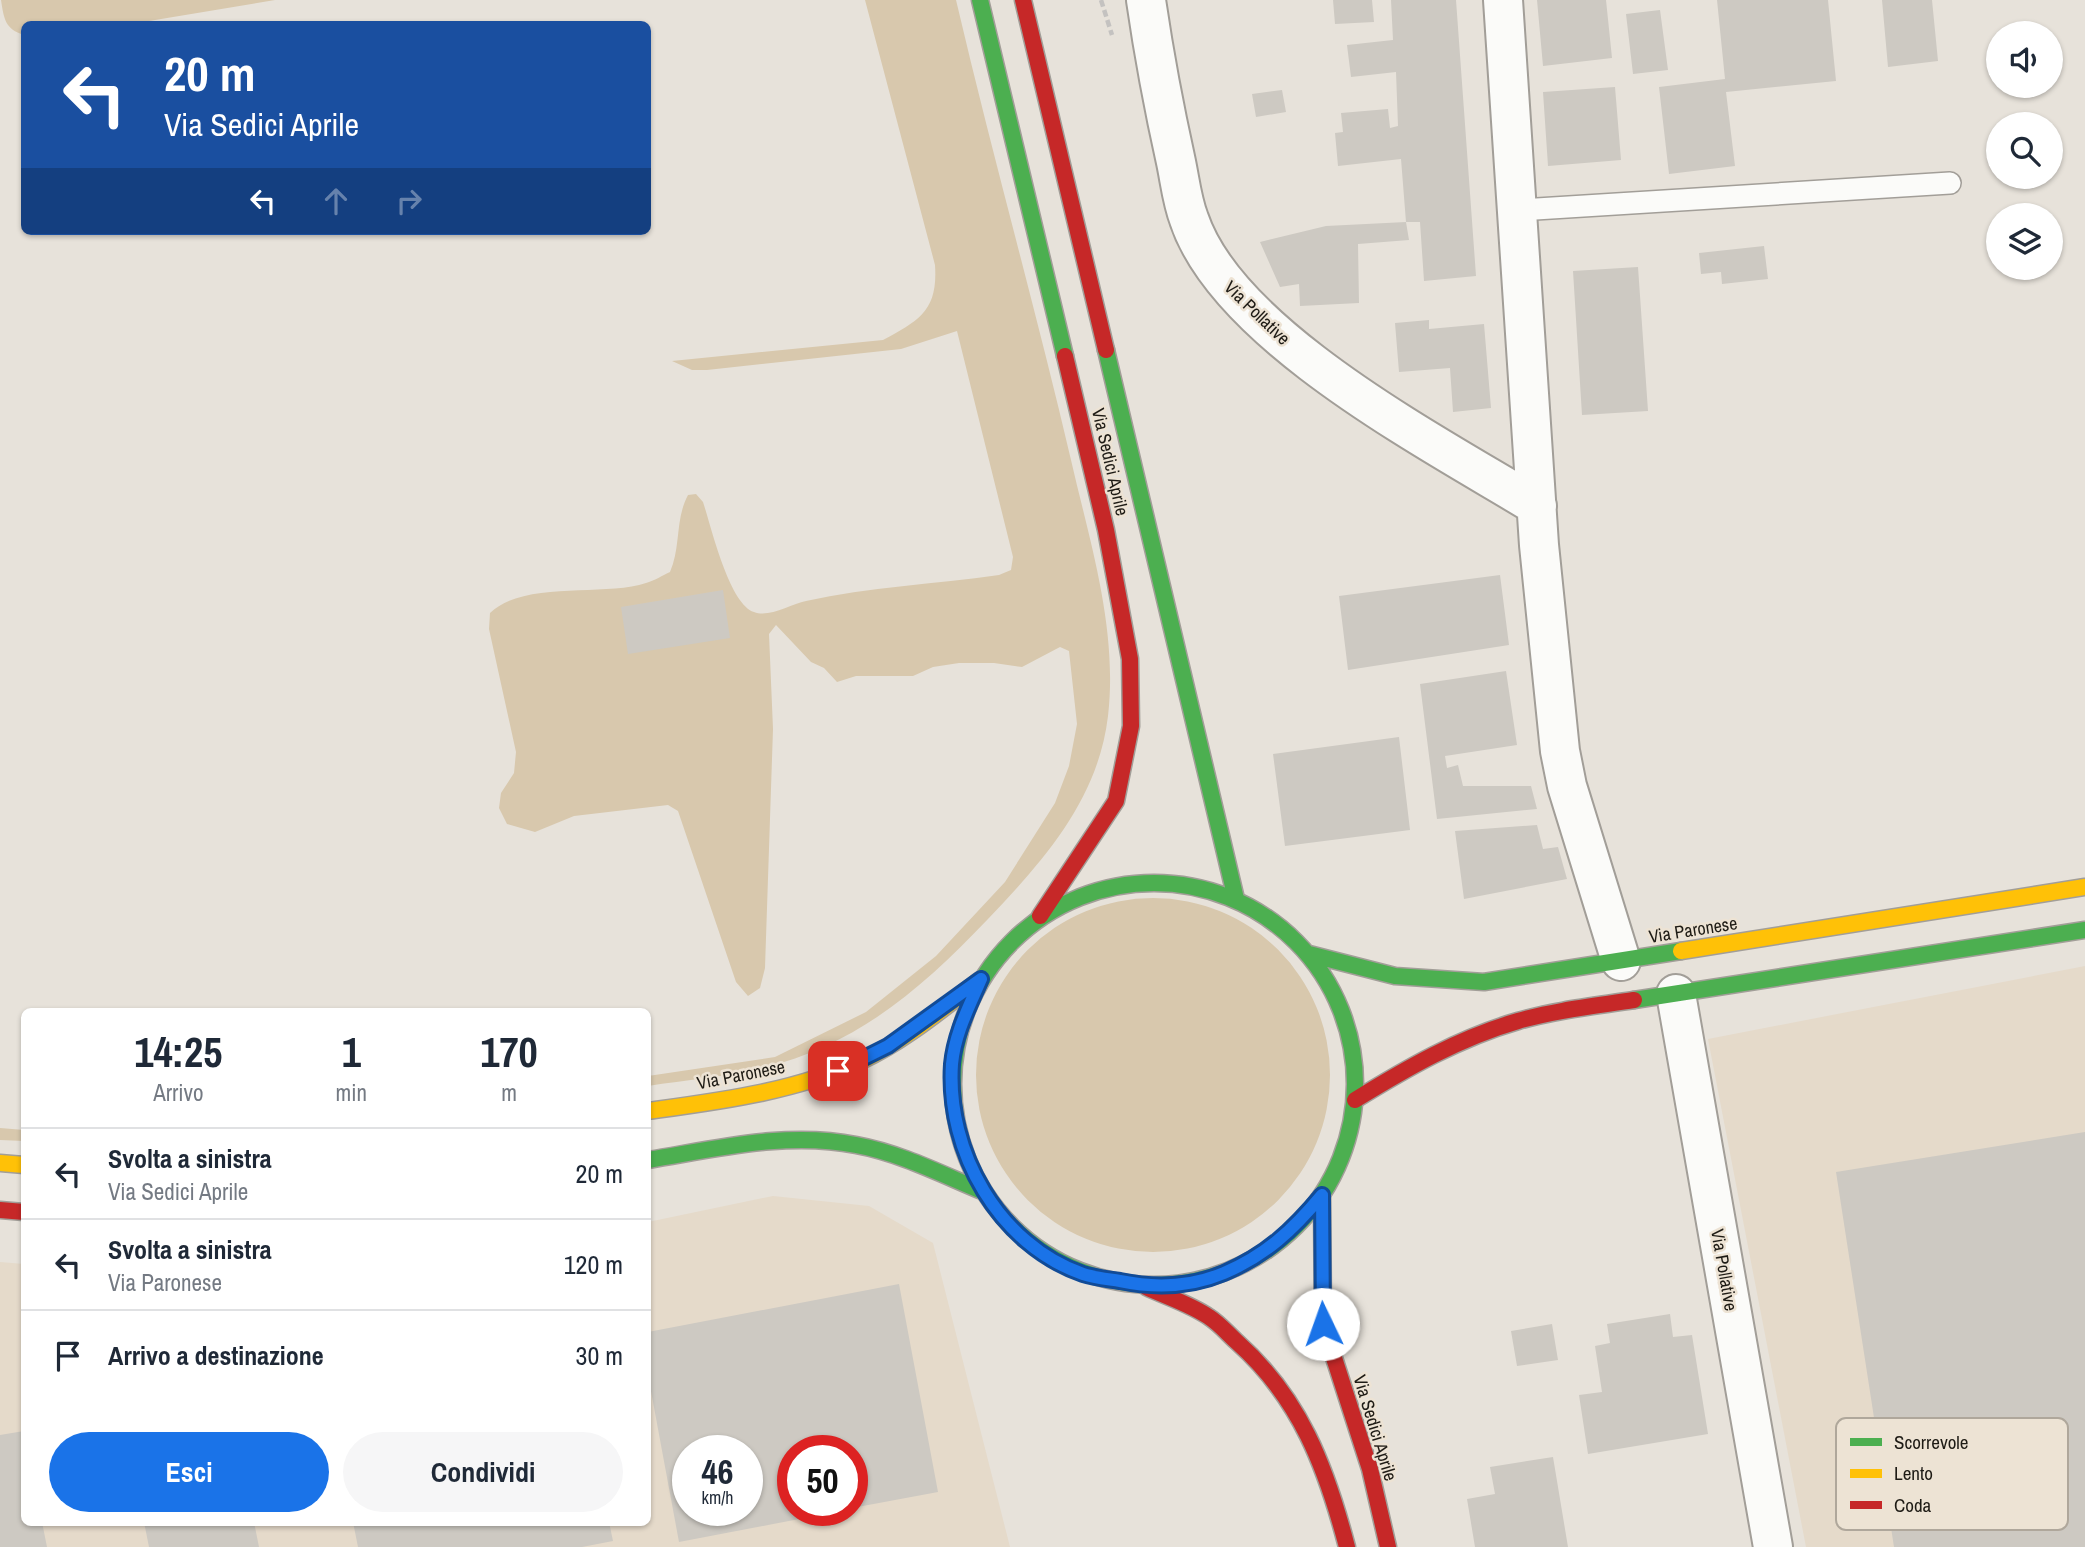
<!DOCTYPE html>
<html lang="it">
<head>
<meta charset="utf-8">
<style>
  body { margin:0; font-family:"Archivo Narrow",sans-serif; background:#f6f6f7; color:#1f2937; height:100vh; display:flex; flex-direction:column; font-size:26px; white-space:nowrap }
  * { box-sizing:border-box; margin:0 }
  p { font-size:23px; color:#747a83 }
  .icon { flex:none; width:38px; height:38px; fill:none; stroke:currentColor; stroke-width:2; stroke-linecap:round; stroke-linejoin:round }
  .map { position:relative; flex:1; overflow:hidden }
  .panel { position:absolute; left:21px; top:1008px; width:630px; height:518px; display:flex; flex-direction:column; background:#fff; border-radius:10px; box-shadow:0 2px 5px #0004 }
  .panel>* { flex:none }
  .hud { position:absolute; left:21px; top:21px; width:630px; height:214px; border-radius:10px; box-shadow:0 2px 5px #0004; background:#1a4fa0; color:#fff; overflow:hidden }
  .fabs { position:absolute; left:1986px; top:21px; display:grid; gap:14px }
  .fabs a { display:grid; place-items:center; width:77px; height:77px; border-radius:50%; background:#fff; box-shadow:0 2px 5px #0004; font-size:35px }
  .speed { position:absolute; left:672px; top:1435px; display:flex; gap:14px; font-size:35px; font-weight:700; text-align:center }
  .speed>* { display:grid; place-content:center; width:91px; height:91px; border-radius:50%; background:#fff; box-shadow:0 2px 5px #0004; line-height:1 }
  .speed small { font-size:18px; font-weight:400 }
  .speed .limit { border:10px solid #d22; background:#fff; color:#111 }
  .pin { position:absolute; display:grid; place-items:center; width:60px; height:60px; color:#fff; margin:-30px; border-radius:14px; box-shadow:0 4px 10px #0006 }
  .me { position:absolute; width:77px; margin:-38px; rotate:357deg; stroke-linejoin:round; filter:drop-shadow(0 0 5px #0008) }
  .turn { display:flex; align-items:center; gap:24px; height:147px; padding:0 28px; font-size:32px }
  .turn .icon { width:91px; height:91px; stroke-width:2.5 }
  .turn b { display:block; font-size:49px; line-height:60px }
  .lanes { display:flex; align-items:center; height:66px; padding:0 28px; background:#0003; justify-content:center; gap:35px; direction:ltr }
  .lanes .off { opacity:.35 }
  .eta { display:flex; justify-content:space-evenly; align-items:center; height:119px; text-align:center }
  .eta b { font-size:42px; font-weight:700; line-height:49px }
  .cta { display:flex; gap:14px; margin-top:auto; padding:14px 28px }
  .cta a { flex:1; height:80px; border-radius:42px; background:#1a73e8; color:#fff; font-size:28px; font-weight:700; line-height:80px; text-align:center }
  .cta a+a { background:#f6f6f7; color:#1f2937 }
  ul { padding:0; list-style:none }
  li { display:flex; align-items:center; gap:21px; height:91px; padding:0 28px; border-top:2px solid #e0e1e3 }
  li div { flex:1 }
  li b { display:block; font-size:26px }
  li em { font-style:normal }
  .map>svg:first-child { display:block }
</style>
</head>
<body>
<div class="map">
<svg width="2085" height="1547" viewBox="0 0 2085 1547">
  <rect width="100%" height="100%" fill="#e7e2da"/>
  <path fill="#e5daca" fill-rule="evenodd" d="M2085,966V1547H1806L1708,1039Z
    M773,1196L869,1206L933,1243L1010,1547H0V1262L24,1264V1522H648V1222ZM688,1451H747V1510H688ZM793,1451H852V1510H793Z"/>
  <path fill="#d8c8ad" d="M1,0H275L131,24H24V35C5,29 4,19 1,0Z
    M865,0H956C992,154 1035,306 1071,460C1090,543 1118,629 1108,716C1098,800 1044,860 988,919C922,988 859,1044 763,1068C726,1077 685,1080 648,1086V1076L775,1057L866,1012L936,956L1005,882L1055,803L1069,766L1077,724L1069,651L1060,647L1022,667L994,663H959L933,667L913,676H856L837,682L824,668L811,662L776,625L769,634L773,729L765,968L760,988L748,996L736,982L678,811L668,805L574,816L535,832L507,824L499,808L501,793L514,773L516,752L489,629L490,613C524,580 605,597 646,583C654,581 663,575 670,572C681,547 675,519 688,495L696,494L703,502C711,526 729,604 754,612C769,618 791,604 806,601C869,587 935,584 999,575L1011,570L1013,557L957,331L901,349L707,370H692L672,361L883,340C920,320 938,310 935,265Z
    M976 1075a177 177 0 1 1 354 0a177 177 0 1 1-354 0Z
    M0,1128L24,1130V1141L0,1140Z"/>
  <path fill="#cdc9c2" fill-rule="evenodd" d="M1333,0H1372L1374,22L1335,24Z
    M1391,0H1456L1476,276L1424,281L1420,222H1406L1401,159L1338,166L1335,133L1343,132L1341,113L1388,109L1390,128L1398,126L1396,72L1351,77L1347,45L1393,40Z
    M1537,0H1606L1612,58L1543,66Z
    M1717,0H1828L1836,81L1726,92L1735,166L1669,174L1659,87L1725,79Z
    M1882,0H1932L1938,61L1888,67Z
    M1660,10L1668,70L1633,74L1626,14Z
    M1615,87L1621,160L1548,166L1543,92Z
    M1282,90L1286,112L1256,117L1252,94Z
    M1406,222L1409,240L1358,244L1359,303L1300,306L1299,284L1280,287L1260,242L1326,226Z
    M1764,246L1768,279L1722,284L1721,272L1701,274L1699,253Z
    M1638,267L1648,411L1582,415L1573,271Z
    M1429,320V329L1484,324L1491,408L1453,412L1450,368L1399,372L1395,323Z
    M1500,575L1509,645L1348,670L1339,596Z
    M723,590L730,638L628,654L621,607Z
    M1506,671L1517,745L1445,756L1447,768L1458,765L1463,786H1531L1537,809L1437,819L1420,684Z
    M1399,737L1410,830L1285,846L1273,754Z
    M1537,825L1543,849L1558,847L1567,879L1464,899L1455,831Z
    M2085,1132V1547H1894L1836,1172Z
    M899,1284L938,1492L852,1508V1451H793V1510L836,1512L679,1542L648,1375V1332ZM688,1451H747V1510H688Z
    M1670,1314L1673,1337L1692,1335L1708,1434L1588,1454L1579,1395L1602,1392L1595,1346L1610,1343L1607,1324Z
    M1552,1324L1558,1360L1517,1366L1511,1331Z
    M24,1431V1522H42L47,1547H0V1435Z
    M1553,1457L1568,1547H1475L1467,1499L1495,1494L1490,1467Z
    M144,1522H254L259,1547H149Z
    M353,1522H609L613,1541L582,1547H358Z"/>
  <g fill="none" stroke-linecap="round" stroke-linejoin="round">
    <defs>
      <path id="lane" d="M1519,210L1950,183"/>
      <path id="street" d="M1146,0C1154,55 1164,108 1176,162C1180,181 1182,201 1189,219C1228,336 1434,443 1537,506
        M1503,0L1539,545L1560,751L1567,786L1621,961
        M1676,994L1773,1547"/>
      <path id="fast" d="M980,0L1065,356
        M1106,350L1236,899
        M953 1084a201 201 0 1 1 402 0a201 201 0 1 1-402 0Z
        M1309,954L1395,976L1484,982L1681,951
        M1634,1000L2085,930
        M648,1160C716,1149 787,1131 856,1145C900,1153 941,1174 982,1191"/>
      <path id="slow" d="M1681,951L2085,887
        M648,1111C720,1101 794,1092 861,1061C904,1041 942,1009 980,980
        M0,1163L24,1165"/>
      <path id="jam" d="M1023,0L1106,350
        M1040,916L1116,801L1131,726L1130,659L1106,530L1065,356
        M1355,1100C1407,1068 1459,1038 1518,1021C1556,1010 1595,1006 1634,1000
        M1322,1195L1323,1324L1370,1469L1388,1547
        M0,1210L24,1212
        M1146,1287C1167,1297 1190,1304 1209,1317C1220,1324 1228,1334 1237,1342C1300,1398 1326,1467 1347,1547"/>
    </defs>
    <use href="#lane" stroke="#a29e98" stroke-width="24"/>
    <use href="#street" stroke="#a29e98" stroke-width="42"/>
    <use href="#fast" stroke="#a29e98" stroke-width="19"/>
    <use href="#slow" stroke="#a29e98" stroke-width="19"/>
    <use href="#jam" stroke="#a29e98" stroke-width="19"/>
    <path stroke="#c4c2c0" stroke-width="4.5" stroke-dasharray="7 3.5" stroke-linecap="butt" d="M1101,0L1112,35"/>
    <use href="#lane" stroke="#fbfbf9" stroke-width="21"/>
    <use href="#street" stroke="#fbfbf9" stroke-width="38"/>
    <use href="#fast" stroke="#4caf50" stroke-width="16"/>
    <use href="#slow" stroke="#ffc107" stroke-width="16"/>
    <use href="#jam" stroke="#c62828" stroke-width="16"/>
  </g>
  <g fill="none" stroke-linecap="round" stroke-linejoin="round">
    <defs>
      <path id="route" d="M838,1071L888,1046L981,979C969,1007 955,1033 952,1064C946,1151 999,1245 1083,1274C1095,1278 1108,1279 1120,1281C1154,1288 1191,1287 1224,1273C1266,1255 1293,1230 1322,1195L1323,1324"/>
    </defs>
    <use href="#route" stroke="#114b97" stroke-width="18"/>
    <use href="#route" stroke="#1a73e8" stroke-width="12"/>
  </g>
  <g text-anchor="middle" stroke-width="5" stroke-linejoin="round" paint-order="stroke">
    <g font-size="18" fill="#1e1b15" stroke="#ede3d4">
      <text transform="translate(1257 313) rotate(44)" y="6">Via Pollative</text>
      <text transform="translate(1110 462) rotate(77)" y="6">Via Sedici Aprile</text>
      <text transform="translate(1693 930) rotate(-9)" y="6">Via Paronese</text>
      <text transform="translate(741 1075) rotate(-11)" y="6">Via Paronese</text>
      <text transform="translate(1724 1270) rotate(80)" y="6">Via Pollative</text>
      <text transform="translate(1375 1428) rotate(73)" y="6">Via Sedici Aprile</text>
    </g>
  </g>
  <rect x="1836" y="1418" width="232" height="112" rx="10" fill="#ede3d4" stroke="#afa79b" stroke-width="2"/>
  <rect x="1850" y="1438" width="32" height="8" fill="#4caf50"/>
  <rect x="1850" y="1469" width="32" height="9" fill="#ffc107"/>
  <rect x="1850" y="1501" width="32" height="8" fill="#c62828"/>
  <g font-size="19" fill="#1e1b15">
    <text x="1894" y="1449">Scorrevole</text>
    <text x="1894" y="1480">Lento</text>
    <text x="1894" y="1512">Coda</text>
  </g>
</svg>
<div class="fabs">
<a><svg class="icon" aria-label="sound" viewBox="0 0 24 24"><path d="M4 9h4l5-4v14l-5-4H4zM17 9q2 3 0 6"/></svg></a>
<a><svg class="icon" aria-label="search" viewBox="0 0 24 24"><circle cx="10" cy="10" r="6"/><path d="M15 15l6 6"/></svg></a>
<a><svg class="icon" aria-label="layers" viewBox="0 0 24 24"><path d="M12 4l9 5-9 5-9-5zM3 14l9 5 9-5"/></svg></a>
</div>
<div class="speed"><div>46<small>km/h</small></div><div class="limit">50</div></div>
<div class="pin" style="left:838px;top:1071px;background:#d93025"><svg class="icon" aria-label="arrive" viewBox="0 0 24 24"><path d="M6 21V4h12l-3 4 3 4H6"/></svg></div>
<svg class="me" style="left:1323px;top:1324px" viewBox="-20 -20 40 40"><circle r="19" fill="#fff"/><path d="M0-13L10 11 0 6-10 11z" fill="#1a73e8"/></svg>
<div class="hud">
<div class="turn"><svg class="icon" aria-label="left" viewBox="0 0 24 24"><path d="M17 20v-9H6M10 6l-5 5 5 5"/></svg><div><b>20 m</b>Via Sedici Aprile</div></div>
<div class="lanes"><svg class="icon" aria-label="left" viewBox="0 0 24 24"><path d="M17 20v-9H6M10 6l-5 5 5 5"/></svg><svg class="icon off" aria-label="ahead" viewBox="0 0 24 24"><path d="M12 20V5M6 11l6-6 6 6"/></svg><svg class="icon off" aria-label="right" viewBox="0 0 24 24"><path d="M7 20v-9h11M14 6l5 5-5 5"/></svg></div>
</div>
<section class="panel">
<div class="eta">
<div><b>14:25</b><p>Arrivo</p></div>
<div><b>1</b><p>min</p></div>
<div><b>170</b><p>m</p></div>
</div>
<ul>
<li><svg class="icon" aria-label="left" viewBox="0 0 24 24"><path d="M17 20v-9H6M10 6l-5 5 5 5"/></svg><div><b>Svolta a sinistra</b><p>Via Sedici Aprile</p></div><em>20 m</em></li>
<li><svg class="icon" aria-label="left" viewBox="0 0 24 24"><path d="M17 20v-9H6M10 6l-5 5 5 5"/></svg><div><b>Svolta a sinistra</b><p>Via Paronese</p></div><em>120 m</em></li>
<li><svg class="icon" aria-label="arrive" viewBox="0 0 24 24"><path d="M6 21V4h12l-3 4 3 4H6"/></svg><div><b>Arrivo a destinazione</b></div><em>30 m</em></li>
</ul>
<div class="cta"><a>Esci</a><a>Condividi</a></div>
</section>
</div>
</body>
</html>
